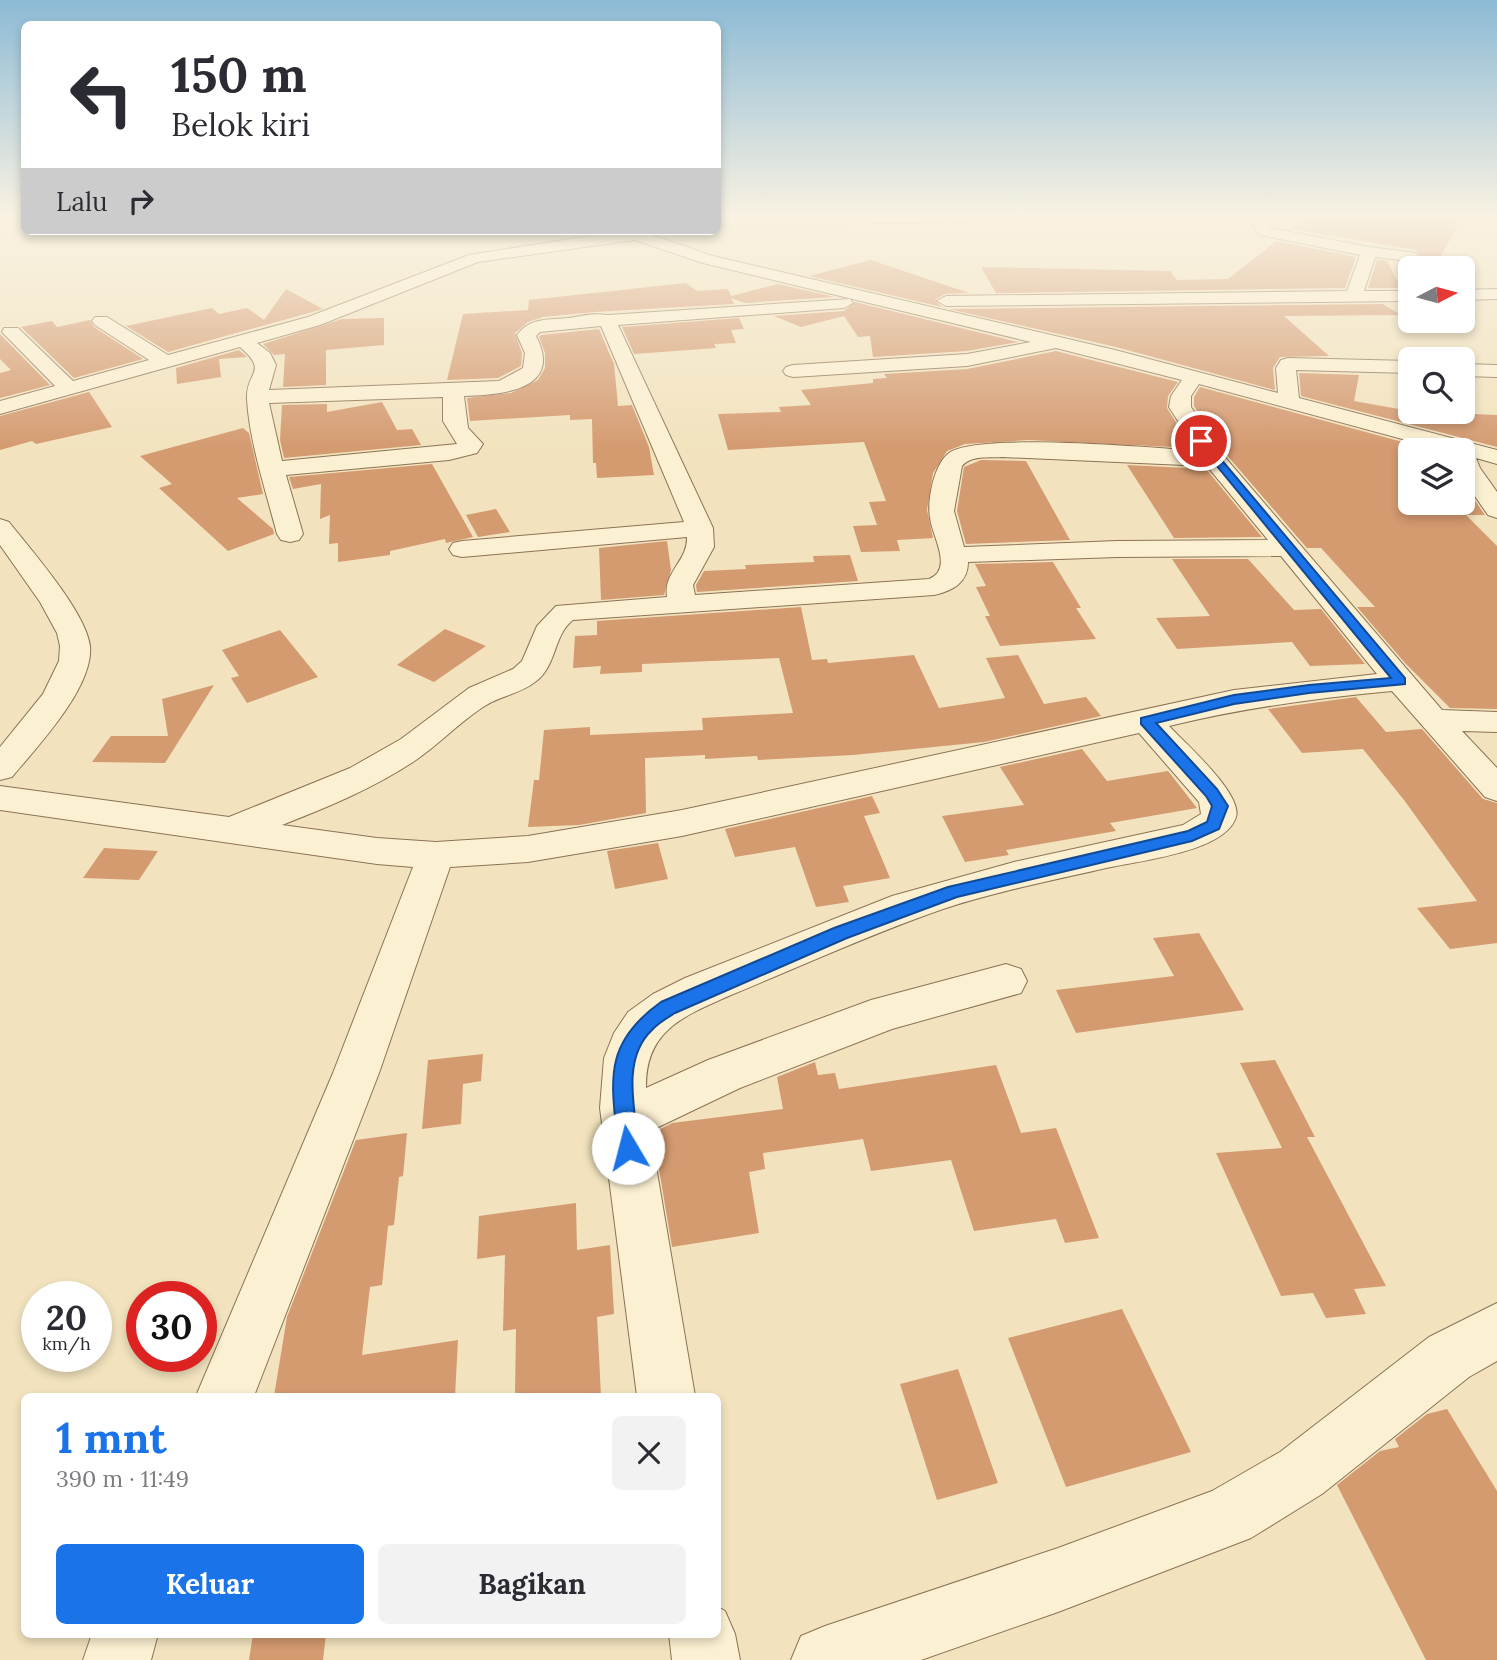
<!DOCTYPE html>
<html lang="id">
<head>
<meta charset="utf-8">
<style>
  body { margin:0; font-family:Lora,serif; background:#f2f2f3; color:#2b2b33; height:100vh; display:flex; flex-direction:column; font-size:26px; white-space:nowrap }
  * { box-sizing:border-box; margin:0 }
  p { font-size:23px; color:#7c7c81 }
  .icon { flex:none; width:38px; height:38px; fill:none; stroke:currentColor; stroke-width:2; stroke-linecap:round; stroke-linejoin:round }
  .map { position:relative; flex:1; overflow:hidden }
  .sheet { position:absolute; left:21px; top:1393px; width:700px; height:245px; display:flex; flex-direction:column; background:#fff; border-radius:10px; box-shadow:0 4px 10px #0003 }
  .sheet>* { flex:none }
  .top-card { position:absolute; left:21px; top:21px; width:700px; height:214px; border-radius:10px; box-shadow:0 4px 10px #0003; background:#fff; color:#2b2b33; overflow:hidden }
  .needle { width:46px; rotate:84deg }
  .tools { position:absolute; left:1398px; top:256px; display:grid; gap:14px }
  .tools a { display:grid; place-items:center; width:77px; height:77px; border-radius:10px; background:#fff; box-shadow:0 4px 10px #0003; font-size:35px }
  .speed { position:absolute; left:21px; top:1281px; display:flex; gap:14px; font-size:35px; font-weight:700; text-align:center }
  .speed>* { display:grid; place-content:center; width:91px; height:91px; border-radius:50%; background:#fff; box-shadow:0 4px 10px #0003; line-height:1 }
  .speed small { font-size:18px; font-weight:400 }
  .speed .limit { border:10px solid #d22; background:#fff; color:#111 }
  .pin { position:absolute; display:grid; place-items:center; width:60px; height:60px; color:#fff; margin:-30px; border:4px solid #fff; border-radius:50%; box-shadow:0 2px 7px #0007 }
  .me { position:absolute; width:77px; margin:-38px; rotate:352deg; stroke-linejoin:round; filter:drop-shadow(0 0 5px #0008) }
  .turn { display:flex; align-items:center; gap:24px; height:147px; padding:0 35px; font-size:32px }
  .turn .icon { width:91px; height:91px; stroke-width:2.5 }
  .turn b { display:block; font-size:49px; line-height:60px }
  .then { display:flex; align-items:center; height:66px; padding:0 35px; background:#0003; gap:14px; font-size:26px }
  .round { display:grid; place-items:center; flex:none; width:74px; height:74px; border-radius:10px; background:#f2f2f3 }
  .overview { display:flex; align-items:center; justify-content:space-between; height:119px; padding:0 35px }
  h1 { font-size:42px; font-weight:800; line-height:52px; color:#1a73e8 }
  .action { display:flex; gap:14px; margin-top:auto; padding:14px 35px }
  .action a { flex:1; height:80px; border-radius:10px; background:#1a73e8; color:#fff; font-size:28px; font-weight:800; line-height:80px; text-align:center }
  .action a+a { background:#f2f2f3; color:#2b2b33 }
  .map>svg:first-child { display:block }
</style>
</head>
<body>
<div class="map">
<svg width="1497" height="1660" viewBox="0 0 1497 1660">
  <rect width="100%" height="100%" fill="#f2e3be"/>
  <path fill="#d49a70" d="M1305,217H1463L1439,259L1420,256L1416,250L1290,229Z
    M1276,241L1356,257L1345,288L996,293L981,267L1170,271L1177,280L1228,279Z
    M871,260L969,293L945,294L935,300L942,307L809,276Z
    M1377,260L1387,261L1401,288H1368Z
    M686,283L697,291L728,289L731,296L778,284L835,297L745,303L731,298L734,304L594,312L543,317L528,322L515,333L522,353L521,366L498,378L447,380L463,314L528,310L529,300Z
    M286,289L323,309L168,352L126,326L212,308L219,314L247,308L264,320Z
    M855,302L1018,342L967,351L873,357L870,336L858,337L844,316L801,327L774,316L844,311Z
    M1383,304L1401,315L1284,316L1329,356L1280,357L1273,368L1275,390L1116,347L949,309Z
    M384,318V345L326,350V385L283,387L285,354L274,355L263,344L342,319Z
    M739,318L744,329L731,330L736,343L714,344L716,348L634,354L622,327Z
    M90,320L94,327L143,359L74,378L21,327L52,321L57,327Z
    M599,329L614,364L618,406L632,405L649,447L654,475L597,478L596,463H593L592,419L570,420V415L470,421L467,398L511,393L538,380L545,368V353L539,337L541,335Z
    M0,334L50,385L0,398V373L11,370L0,359Z
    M239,350L247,357L219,359L221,377L177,384L176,368Z
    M1056,351L1178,382L1168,396L1167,408L1192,448L1028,440L965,444L947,451L933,473L927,510L933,538L897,540L900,551L861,552L853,526L877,525L869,502L886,501L864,442L728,450L718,414L781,412L779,407L811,405L801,390L873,383V379L887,378L884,374L967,369Z
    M1299,373L1359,375L1354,401L1410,411L1497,415V447L1301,396Z
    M1200,387L1432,450H1410V502H1463V484L1485,515H1466L1497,546V709L1450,708L1405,663L1357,607H1375L1321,548H1307L1225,453L1194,406V397Z
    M89,392L112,427L36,444L32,441L0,450V416Z
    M382,402L397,430L412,429L421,445L284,458L280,440L282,405L327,404V412Z
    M243,428L249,433L263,494L237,498L273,529L274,534L228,551L159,488L172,484L140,456Z
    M981,460L1026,461L1070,540L966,544L957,511L964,467Z
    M432,464L473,537L446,543L445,539L390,551V555L338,562V543L329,544L330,515L320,519L321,484L293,489L289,477Z
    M1127,465L1206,469L1262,537L1174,538Z
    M496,509L510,532L478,537L466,515Z
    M667,541L671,570L664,595L601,600L599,548Z
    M850,555L858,581L697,592L696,585L704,571L746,569L745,565L814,562L813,556Z
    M1172,559H1248L1294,610L1321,609L1365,664L1310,666L1292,642L1177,649L1156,618L1210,616Z
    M1053,562L1081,608H1076L1096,639L1000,646L985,616H990L976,587L986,586L975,564Z
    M801,607L812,660L827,659L828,663L914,655L939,708L1005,698L986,658L1018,655L1044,704L1086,697L1101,716L984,742L853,755L758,760L757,756L705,759V755L645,758L646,813L579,825L528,827L534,780H539L544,730L590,727V735L703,730L702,718L793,713L779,658L642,664V672L600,674L601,666L573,668L575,636L597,635V621Z
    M445,629L486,646L434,682L397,665Z
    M280,630L318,677L247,703L231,678L239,676L222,650Z
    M214,685L165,763L92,762L111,736H168L162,699Z
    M1356,697L1386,732L1422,729L1483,799L1497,803V943L1450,949L1417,908L1477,901L1404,800L1363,749L1302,753L1268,709Z
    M1082,749L1107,781L1168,771L1197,808L1110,823L1116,831L1006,850L1009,855L965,862L942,816L1024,805L1000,767Z
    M872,796L880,813L864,816L890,878L843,886L849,902L816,907L795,847L735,857L725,829Z
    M658,843L668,879L615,889L607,851Z
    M104,848L158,851L139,880L83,878Z
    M1199,933L1244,1010L1076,1033L1056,990L1174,976L1153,938Z
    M483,1054L481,1081L463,1084L461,1124L422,1129L428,1060Z
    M1275,1060L1315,1137H1307L1386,1286L1354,1289L1366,1314L1326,1318L1313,1293L1281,1296L1216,1153L1282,1148L1240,1063Z
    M815,1062L818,1075L835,1073L839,1089L996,1065L1021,1133L1056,1128L1099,1238L1065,1243L1056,1219L974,1231L951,1160L871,1171L863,1139L763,1153L765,1169L749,1172L759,1233L672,1247L653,1133L672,1123L783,1109L777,1077Z
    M407,1133L403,1176L399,1177L394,1225L388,1226L382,1285L370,1287L362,1355L458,1340L455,1396H274L287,1317L356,1140Z
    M576,1203L577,1250L610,1245L614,1314L597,1317L601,1396H515L516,1329L503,1331L505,1255L477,1259L479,1216Z
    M1122,1309L1191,1452L1066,1487L1008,1338Z
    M958,1369L998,1483L937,1500L900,1384Z
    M1447,1409L1497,1491V1660H1426L1337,1485L1380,1451L1399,1447L1395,1439L1427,1414Z
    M253,1634H326L323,1660H249Z"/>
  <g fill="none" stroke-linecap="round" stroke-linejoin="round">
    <defs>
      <path id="minor" d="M0,217H24V219L0,222Z
        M718,217H1069L1062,221L718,225Z
        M1259,217H1273L1268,226L1270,228L1369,247L1416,253L1418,256L1416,259L1410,261L1375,257L1364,291H1410V301L946,306L937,301L946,296L1347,291L1360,255L1260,235L1253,227Z
        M622,231C652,231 684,247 713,256L1115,350L1278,393L1276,368L1281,360L1288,358L1410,361V373L1296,370L1299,398L1497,450V464L1476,458L1480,468L1497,492V518L1488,515L1463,479V450H1443L1199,384L1191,396V407L1223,455L1442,710L1497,712V732L1462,731L1497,768V801L1485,797L1392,691C1316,698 1243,708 1169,726C1184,742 1243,794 1236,817C1225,853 1135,861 1102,869C1049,881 995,892 943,909C871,934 801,966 731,995C684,1016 645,1030 646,1088L708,1060L871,1000L1006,964L1021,969L1027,981L1021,993L892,1029L740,1088L650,1131L695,1396H637L600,1108L604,1058L614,1033L628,1012L653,994L685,978L892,896L1014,862L1183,825L1201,814L1199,802L1139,733L682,836L528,862L450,867L379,1073L254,1396H196L333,1073L413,867L377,864L0,810V786L229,817L350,768L401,739L469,688L513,669L522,661L537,626L556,606L667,597C663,572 688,561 687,537L462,557L453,555L449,549L453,543L462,541L684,522L601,326L540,332L536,336C564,390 502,395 464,396L468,428L483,444L477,453L449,460L286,475L303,534L299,540L290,542L281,540L277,534C266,491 250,445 247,400C245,371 270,373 240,347L0,414V401L55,386L2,332L4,328H18L73,381L149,360L95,325L92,321L95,317H107L168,355L308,317L469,255ZM635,240L703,263L1031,342L967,354L793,365L786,367L783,371L786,375L793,377L967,366L1056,348L1182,380L1171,396L1169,407L1197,451C1155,448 976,432 949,453C934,464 927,500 930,518C932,536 954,569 929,579L695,595L693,585L714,547L713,528L618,325L844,308L853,303L850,299L608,315C593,313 587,315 575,317C553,321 532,315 517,335L525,353L523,368L499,381L269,390L276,365L270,353L257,343L320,325L478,262ZM443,397V421L457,444L282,461L269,403ZM1002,457L1207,466L1268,540L1117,541L964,547L954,511L962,466C971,455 989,458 1002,457ZM1281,556L1377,674L1234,690L682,810L528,836L436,842L377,838L282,825C328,807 374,788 416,760C439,744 459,723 483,707C499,696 520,694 535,682C557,667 553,635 573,620L934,595C952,591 968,583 968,562L1117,557Z
        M1497,289V299L1463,300V290Z
        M1463,364L1497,365V377L1463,376Z
        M0,519L9,522C31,550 86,612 90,646C94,687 37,747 12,777L0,780V747L43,694L59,661L60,646L57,633L40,602L0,545Z
        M1497,1303V1361L1469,1377L1322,1494L1251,1538L1058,1612L921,1660H791L801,1636L825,1626L1058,1548L1212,1491L1280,1452L1429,1337Z
        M718,1607L725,1611L735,1634L740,1660H672L669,1634H718Z
        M92,1634H158L151,1660H83Z"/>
    </defs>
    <use href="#minor" stroke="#8c7255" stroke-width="2"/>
    <use href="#minor" fill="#fcf0d2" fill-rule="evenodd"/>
  </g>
  <linearGradient id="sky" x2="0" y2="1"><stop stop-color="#8cbad5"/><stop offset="0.48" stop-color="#f9f2e2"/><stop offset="1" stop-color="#f9f2e2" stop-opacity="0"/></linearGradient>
  <rect width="1497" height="450" fill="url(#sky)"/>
  <path fill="#1a73e8" stroke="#114b97" stroke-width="2" d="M1198,439H1204L1405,678V684L1309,693L1234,704L1156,723L1217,789L1228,806L1219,829L1192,841L957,897L847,938L675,1013C667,1018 658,1023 652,1030C621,1059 635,1110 639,1148L635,1155L628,1157L621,1155L618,1148C612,1082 601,1045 661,1002L834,928L948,887L1188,831L1207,822L1212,806L1206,796L1141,724V718L1234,695L1309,685L1391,678L1198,443Z"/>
</svg>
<div class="tools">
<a><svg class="needle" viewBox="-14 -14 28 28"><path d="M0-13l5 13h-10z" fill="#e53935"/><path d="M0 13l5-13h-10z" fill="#7c7c81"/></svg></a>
<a><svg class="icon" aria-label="search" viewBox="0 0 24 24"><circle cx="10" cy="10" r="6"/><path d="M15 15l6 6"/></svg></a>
<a><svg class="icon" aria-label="layers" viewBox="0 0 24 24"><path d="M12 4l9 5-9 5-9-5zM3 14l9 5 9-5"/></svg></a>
</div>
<div class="speed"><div>20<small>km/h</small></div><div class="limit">30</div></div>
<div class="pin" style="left:1201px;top:441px;background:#d93025"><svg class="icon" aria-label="arrive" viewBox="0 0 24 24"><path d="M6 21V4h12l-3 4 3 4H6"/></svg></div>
<svg class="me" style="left:628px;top:1148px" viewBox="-20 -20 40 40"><circle r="19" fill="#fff"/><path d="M0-13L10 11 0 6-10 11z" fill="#1a73e8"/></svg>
<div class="top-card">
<div class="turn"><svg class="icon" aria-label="left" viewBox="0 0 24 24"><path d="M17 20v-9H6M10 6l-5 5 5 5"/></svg><div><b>150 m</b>Belok kiri</div></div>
<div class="then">Lalu<svg class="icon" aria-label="right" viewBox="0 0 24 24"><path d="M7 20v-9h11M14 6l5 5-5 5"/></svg></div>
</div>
<section class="sheet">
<div class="overview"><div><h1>1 mnt</h1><p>390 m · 11:49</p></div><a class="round"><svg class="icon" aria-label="close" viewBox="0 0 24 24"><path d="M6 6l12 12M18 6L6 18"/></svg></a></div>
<div class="action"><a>Keluar</a><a>Bagikan</a></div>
</section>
</div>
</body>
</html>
